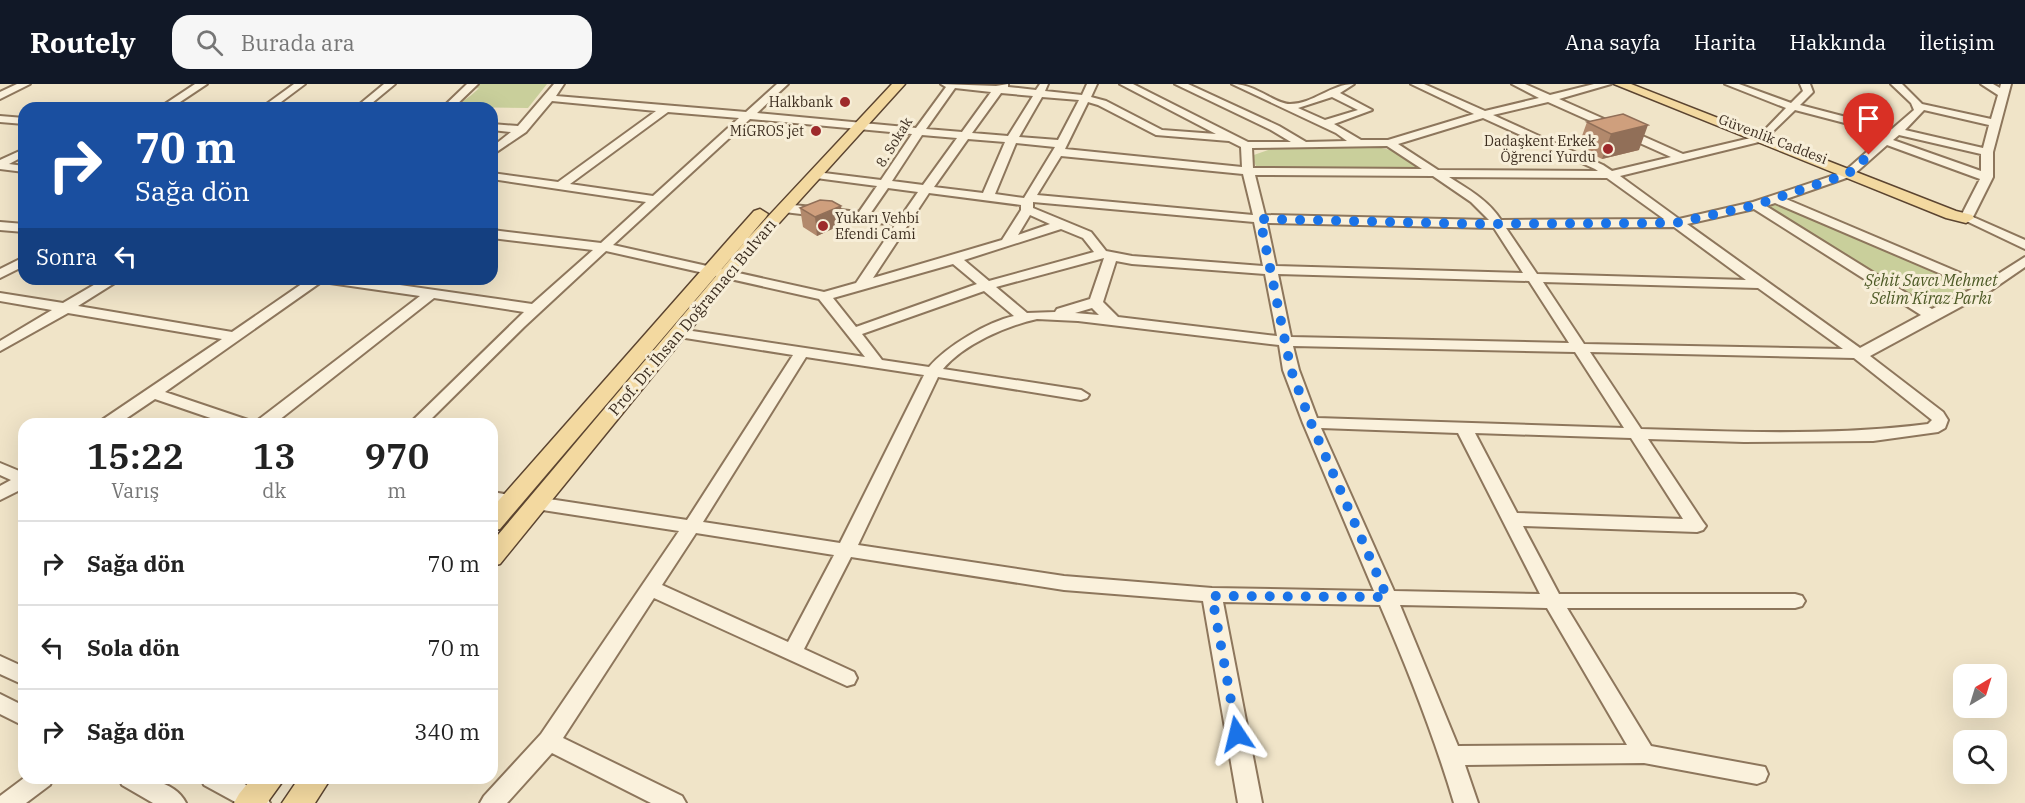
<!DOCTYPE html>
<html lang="tr">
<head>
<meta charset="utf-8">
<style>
  body { margin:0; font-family:"IBM Plex Serif",serif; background:#f6f6f6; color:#222; height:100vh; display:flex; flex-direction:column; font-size:22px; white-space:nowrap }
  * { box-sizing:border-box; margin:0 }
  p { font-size:20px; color:#767676 }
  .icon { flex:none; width:33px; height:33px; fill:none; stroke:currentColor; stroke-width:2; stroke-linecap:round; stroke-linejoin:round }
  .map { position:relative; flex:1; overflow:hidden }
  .details { position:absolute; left:18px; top:334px; width:480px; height:366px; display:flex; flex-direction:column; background:#fff; border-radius:18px; box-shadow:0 6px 24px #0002 }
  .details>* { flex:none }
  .top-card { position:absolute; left:18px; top:18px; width:480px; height:183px; border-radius:18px; box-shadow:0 6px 24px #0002; background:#1a4fa0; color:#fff; overflow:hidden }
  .needle { width:39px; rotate:38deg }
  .fabs { position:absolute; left:1953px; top:580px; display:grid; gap:12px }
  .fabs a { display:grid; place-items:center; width:54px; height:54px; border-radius:12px; background:#fff; box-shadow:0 6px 24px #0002; font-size:30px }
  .pin { position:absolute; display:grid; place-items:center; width:51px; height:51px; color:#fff; margin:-62px -26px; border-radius:50% 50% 50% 0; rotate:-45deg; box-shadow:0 0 6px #0007 }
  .pin .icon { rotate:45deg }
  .me { position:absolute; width:66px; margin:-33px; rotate:350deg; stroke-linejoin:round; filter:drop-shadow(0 0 4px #0008) }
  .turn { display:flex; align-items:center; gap:21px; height:126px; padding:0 18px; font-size:27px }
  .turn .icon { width:78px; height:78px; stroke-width:2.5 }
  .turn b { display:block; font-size:42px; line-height:51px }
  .then { display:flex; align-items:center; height:57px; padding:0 18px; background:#0003; gap:12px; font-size:22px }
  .eta { display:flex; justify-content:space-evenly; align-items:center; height:102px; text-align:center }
  .eta b { font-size:36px; font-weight:600; line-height:42px }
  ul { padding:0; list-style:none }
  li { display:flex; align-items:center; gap:18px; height:84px; padding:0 18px; border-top:2px solid #e0e0e0 }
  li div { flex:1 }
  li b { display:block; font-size:22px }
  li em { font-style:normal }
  header { display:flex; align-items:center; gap:36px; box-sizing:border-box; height:84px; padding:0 30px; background:#111827; color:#fff }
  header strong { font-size:28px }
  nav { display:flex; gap:33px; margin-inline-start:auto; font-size:21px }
  .search { width:420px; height:54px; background:#f6f6f6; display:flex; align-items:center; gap:15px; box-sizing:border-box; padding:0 21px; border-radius:18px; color:#767676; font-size:22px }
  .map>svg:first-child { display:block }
</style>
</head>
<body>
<header>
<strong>Routely</strong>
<div class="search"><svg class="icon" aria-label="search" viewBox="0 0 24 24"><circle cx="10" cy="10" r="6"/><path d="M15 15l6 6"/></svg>Burada ara</div>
<nav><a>Ana sayfa</a><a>Harita</a><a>Hakkında</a><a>İletişim</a></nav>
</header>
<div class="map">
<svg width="2025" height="719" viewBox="0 0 2025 719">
  <rect width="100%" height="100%" fill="#f0e4c8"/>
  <path fill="#c9cf9b" d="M479,0H547L528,24L455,23C463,16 472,12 479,4L474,5Z
    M1376,63L1391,66L1425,86L1257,84L1251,72L1271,65Z
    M1777,115L1985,204L1931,231L1756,121Z"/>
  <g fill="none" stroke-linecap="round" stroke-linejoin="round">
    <defs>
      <path id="minor" d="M17,0H30L0,15V8Z
        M195,0H207L171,24H159Z
        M294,0H305L273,24H261Z
        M384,0H395L366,24H355Z
        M467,0H478L453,24H442Z
        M554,0H564L556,12L746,28L777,0H788L757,29L916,44L946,3L941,0L996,2L1008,0V3L1036,6L1040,0H1048L1045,7L1082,11L1087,0H1097L1091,13L1106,17L1162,46L1216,50L1120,0H1133L1248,58H1291L1271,46L1175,0H1188L1279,42L1306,58L1347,57L1336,49L1232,0C1256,0 1275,20 1290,20C1313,20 1331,0 1354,0L1340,9L1372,26L1334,40L1361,56H1388L1474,30L1411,0H1424L1485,27L1539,14L1512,0H1525L1550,11L1594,0H1611L1559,15L1683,70L1759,52L1786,24L1725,0H1739L1791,19L1803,7L1800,0H1810L1813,8L1800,21L1892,45L1914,26L1911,19L1891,0H1902L1922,20L1991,35L1998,11L1981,0H1993L2000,4L2001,0H2011L1993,68V93L1973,133L2025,156V165L1960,134L1980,95L1887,61L1852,92L1786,115L1984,199L2025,173V183L1990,207L1870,272L1943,328L1948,336L1945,344L1938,348L1873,357L1744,358L1648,355L1703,438L1706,442L1703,446L1697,448L1523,442L1559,510H1795L1802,512L1805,517L1802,522L1795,524H1567L1651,662L1765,683L1768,690L1765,697L1757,700L1644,679L1465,681L1478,719H1454C1434,652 1408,586 1380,521L1223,518L1262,719H1238L1203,517L1064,506L851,473L804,565L854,588L857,594L854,600L847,602L654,514L563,654L682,712L686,719H651L552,669L507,719H480L484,712L541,650L679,447L536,425L530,423L527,419L530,415L536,413L687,436L793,271L679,253L672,249L679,245L865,273L819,215L606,167L524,243L426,340H409L524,228L434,214L274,340H256L258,336L420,212L330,199L324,196L165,308L248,336L250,340H228L155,315L118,340H100L102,336L222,255L68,229L0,267V257L52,226L0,217V209L63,219L104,195H121L78,222L232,248L309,195H358L532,220L593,166L492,154V146L601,159L646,118L492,95V89L558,98L656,27L552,17L526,48L492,71V63L511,48L492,46V40L518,42ZM955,4L991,8L962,48L926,45ZM1001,9L1033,12L1008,52L972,49ZM1042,13L1079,16L1058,56L1019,53ZM1332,13L1358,26L1325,36L1298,24ZM1088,18L1098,21L1156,51L1229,57L1241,63L1242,83L1065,65ZM1548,18L1671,73L1612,87L1603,81L1493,31ZM1795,26L1887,50L1844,88L1753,118L1679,135L1620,92L1763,57ZM1924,26L1989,41L1983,64L1905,46ZM668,28L739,34L653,112L570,100ZM1483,34L1595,85L1598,87L1438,86L1398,60ZM750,35L912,50L881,96L816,88L810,91L816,94L877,102L859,128L784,120L778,124L784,128L895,141L856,199L824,208L613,161ZM922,51L957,54L923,101L892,97ZM1899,51L1981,70V87L1893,56ZM968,55L1005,58L983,109L934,103ZM1016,59L1055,63L1024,114L995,110ZM1387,62L1422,85L1253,84L1252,64ZM1061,72L1243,90L1253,131L1037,111ZM1255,91L1433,92L1471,118L1489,136L1265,131ZM1449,93L1607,94L1664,135L1501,136C1488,116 1468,105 1449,93ZM888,104L918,108L900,134L870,130ZM929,109L1021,121V126L1002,156L873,194ZM1033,118L1254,138L1263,182L1132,172L1106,167L1091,148L1033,124ZM1775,119L1974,204L1932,225L1766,122ZM1754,125L1921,231L1860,264L1687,140ZM1030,131L1050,140L1018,151ZM1267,139L1494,144L1523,189L1276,182ZM1674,143L1746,196L1537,190L1506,144ZM1061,145L1083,154L1094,168L989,197L964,176ZM1104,174L1090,215L1057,225L1055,228L1027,229L996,203ZM1116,177L1132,180L1265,190L1277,252L1118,233L1103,218ZM953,180L977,200L856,243L833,214ZM1278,190L1529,197L1569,259L1291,253ZM1543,198L1758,204L1843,265L1584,260ZM984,207L1014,232C987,238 947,262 929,283L882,276L862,250ZM1092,224L1099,231L1075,229ZM1037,235L1078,237L1279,261L1283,286L1303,339L1374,507L1212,504L1064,492L858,461L938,293L1081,316L1087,314L1089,311L1081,306L943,285C964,260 1006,242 1037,235ZM1293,262L1575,268L1624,344L1317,334L1299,286ZM1590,268L1854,274L1932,336L1928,340C1833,352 1737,348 1641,345ZM806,273L924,291L840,459L703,438ZM1321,344L1458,349L1540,510L1394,507ZM1475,349L1631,354L1683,435L1517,429ZM696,449L834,471L788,558L662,501ZM1400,521L1547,524L1627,661L1458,662Z
        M0,32L24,34V40L0,38Z
        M24,65V72L9,80L24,82V88L0,85V76Z
        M0,138L24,140V148L0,146Z
        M24,173V182L0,194V185Z
        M0,379L24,389V404L0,416V402L11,396L0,391Z
        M492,408L517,412L520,416L517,420H492Z
        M0,572L24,583V601L0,590Z
        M0,610L24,622V642L0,630Z
        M24,694H53L50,701L26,719H0V712Z
        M119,694C141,694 174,695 186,719H153L122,701Z
        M201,694H234L266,712L270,719H237L204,701Z"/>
      <path id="major" d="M892,0H905L761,159L500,480L492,482V458L749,153Z
        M1614,0H1631L1956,127L1972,131L1974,134L1966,139L1946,134Z
        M760,125L768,130L766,133L500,445L492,447V424L729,155L754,127Z
        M252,694H285L267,719H234L239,710Z
        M299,694H331L315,719H282Z"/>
    </defs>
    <use href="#minor" stroke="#8d765c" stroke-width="4"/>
    <use href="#major" stroke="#5b4430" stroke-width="3"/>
    <use href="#minor" fill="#faf1dc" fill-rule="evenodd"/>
    <use href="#major" fill="#f3d9a0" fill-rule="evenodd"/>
  </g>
  <path fill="#b2896c" d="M1623,30L1639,66L1602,75L1578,63L1587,38Z
    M800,124L843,140L817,152L803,143Z"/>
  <path fill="#916f58" d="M1648,41L1639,66L1602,75L1611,50Z
    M841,122L843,140L817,152L815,133Z"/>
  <path fill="#cf9f7d" stroke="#916f58" stroke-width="1.5" d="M1623,30L1648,41L1611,50L1587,38Z
    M820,116L832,117L841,122L815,133L800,124Z"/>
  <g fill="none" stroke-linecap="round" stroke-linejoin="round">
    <path stroke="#1a73e8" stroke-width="10" stroke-dasharray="0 18" d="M1237,650L1212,512L1387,513L1311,339L1291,286L1260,135L1478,140L1676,139L1756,121L1848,90L1869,71"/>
  </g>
  <g fill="#9e2a2b" stroke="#f7eed8" stroke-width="2">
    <circle cx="845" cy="18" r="6"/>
    <circle cx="816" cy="47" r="6"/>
    <circle cx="1608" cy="65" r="6"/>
    <circle cx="823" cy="142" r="6"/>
  </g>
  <g text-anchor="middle" stroke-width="6" stroke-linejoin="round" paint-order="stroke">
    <g font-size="14" fill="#3d2e20" stroke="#f7eed8" text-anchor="end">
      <text x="833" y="23">Halkbank</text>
      <text x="804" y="52">MiGROS jet</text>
      <text x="1596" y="62">Dadaşkent Erkek<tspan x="1596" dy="16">Öğrenci Yurdu</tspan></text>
      <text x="835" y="139" text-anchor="start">Yukarı Vehbi<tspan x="835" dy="16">Efendi Cami</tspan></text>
    </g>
    <g font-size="14" fill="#3d2e20" stroke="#f7eed8">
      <text transform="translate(1773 55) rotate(21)" y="5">Güvenlik Caddesi</text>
      <text transform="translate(894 58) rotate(-58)" y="5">8. Sokak</text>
    </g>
    <g font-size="16" font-style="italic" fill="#4d5a26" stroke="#f7eed8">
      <text x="1931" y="202">Şehit Savcı Mehmet<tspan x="1931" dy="18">Selim Kiraz Parkı</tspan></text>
    </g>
    <g font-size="16" fill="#3d2e20" stroke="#f7eed8">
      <text transform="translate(692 233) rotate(-50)" y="6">Prof. Dr. İhsan Doğramacı Bulvarı</text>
    </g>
  </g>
</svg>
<div class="fabs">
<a><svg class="needle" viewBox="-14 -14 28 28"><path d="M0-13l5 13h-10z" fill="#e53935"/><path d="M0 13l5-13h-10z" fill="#767676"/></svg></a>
<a><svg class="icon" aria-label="search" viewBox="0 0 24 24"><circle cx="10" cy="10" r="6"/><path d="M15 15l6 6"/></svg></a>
</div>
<div class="pin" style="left:1869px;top:71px;background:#d93025"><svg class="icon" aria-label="arrive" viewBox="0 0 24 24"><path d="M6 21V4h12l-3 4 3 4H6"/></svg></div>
<svg class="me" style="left:1237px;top:650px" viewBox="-20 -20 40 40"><path d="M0-17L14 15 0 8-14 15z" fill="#1a73e8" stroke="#fff" stroke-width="4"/></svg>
<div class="top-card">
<div class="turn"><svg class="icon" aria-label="right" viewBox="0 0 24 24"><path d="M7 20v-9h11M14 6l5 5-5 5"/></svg><div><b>70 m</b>Sağa dön</div></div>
<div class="then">Sonra<svg class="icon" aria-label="left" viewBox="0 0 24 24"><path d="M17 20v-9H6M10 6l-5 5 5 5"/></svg></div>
</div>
<section class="details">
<div class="eta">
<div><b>15:22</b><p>Varış</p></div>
<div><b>13</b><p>dk</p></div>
<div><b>970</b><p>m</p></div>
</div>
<ul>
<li><svg class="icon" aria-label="right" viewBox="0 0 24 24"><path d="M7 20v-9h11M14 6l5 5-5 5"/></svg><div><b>Sağa dön</b></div><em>70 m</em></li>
<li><svg class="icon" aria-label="left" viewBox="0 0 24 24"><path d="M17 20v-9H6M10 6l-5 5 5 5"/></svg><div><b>Sola dön</b></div><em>70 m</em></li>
<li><svg class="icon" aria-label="right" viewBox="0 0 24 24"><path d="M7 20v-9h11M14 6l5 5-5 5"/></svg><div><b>Sağa dön</b></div><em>340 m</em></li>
</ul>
</section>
</div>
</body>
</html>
